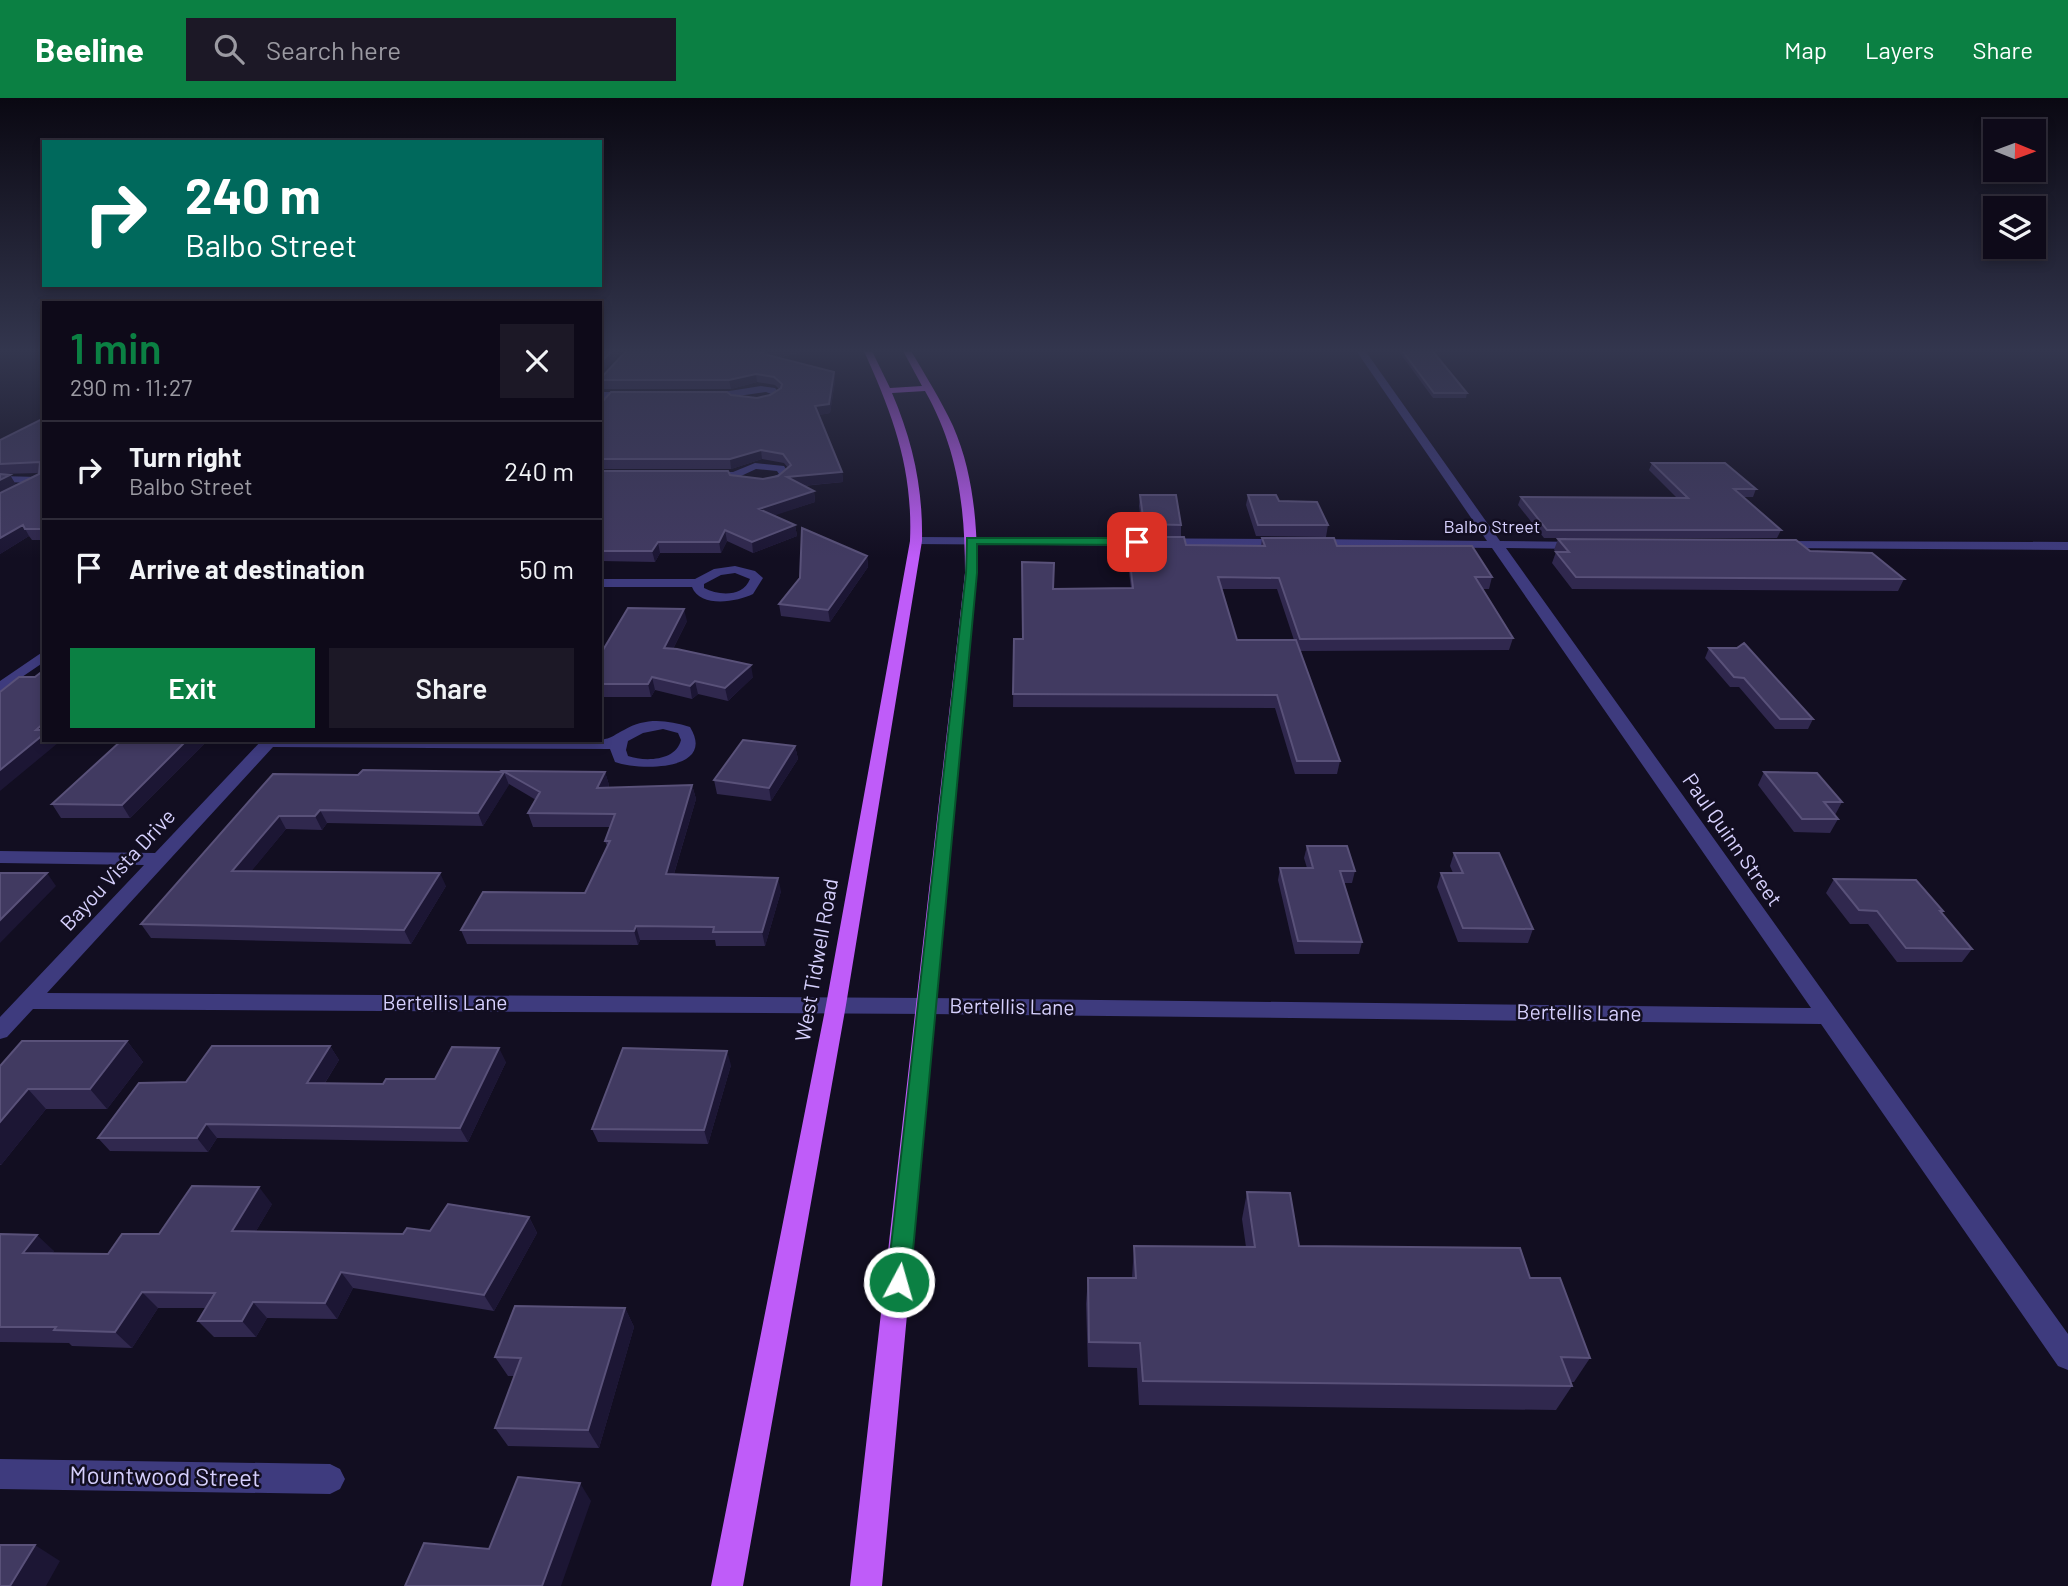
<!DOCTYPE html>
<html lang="en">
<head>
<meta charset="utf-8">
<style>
  body { margin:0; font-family:Barlow,sans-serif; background:#1c1826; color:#f1f3f6; height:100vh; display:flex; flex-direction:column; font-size:26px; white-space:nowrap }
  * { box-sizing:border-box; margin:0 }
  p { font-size:23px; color:#9b9aa2 }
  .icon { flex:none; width:38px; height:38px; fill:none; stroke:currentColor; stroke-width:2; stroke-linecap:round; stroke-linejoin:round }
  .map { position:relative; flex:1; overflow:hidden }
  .side { position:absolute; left:42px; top:203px; width:560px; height:441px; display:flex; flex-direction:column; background:#0e0a19; border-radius:0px; box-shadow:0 4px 10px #0003,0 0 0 2px #2e2b38 }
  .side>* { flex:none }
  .hud { position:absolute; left:42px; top:42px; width:560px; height:147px; border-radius:0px; box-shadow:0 4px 10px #0003,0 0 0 2px #2e2b38; background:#00695c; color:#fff; overflow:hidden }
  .needle { width:46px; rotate:91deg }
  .controls { position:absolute; left:1983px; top:21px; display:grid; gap:14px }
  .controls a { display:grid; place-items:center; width:63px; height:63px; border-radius:0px; background:#0e0a19; box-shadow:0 4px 10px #0003,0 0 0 2px #2e2b38; font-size:35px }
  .pin { position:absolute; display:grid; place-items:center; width:60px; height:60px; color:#fff; margin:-30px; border-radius:14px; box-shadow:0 4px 10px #0006 }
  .me { position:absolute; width:77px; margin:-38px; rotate:6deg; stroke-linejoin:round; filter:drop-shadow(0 0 5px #0008) }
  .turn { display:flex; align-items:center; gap:24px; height:147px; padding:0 28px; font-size:32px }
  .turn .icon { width:91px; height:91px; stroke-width:2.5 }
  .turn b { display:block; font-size:49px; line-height:60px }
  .round { display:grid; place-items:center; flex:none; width:74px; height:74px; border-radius:0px; background:#1c1826 }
  .head { display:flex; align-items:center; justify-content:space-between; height:119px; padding:0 28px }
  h1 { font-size:42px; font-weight:600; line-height:52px; color:#0b8043 }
  .cta { display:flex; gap:14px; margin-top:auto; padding:14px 28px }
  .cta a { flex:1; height:80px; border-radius:0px; background:#0b8043; color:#fff; font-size:28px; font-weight:600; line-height:80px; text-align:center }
  .cta a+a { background:#1c1826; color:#f1f3f6 }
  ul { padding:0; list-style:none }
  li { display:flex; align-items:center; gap:21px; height:98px; padding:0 28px; border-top:2px solid #2e2b38 }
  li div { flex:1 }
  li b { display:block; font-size:26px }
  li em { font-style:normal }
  header { display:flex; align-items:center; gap:42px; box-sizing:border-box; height:98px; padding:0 35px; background:#0b8043; color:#fff }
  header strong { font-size:33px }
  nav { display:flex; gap:38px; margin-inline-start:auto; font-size:24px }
  .search { width:490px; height:63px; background:#1c1826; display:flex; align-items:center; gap:18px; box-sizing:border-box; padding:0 24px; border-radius:0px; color:#9b9aa2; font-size:26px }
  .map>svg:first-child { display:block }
</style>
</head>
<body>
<header>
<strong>Beeline</strong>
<div class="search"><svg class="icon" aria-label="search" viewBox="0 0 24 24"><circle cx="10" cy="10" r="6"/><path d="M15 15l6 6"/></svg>Search here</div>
<nav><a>Map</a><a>Layers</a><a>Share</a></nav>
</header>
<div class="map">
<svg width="2068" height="1488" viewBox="0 0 2068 1488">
  <rect width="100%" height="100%" fill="#120e21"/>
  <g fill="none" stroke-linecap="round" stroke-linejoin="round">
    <path fill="#3e3b7e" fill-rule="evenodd" d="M1355,251H1364L1500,443L1582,444L1584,447L1578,451L1506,450L2068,1236V1272L2058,1268L1821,926L928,916L33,911L7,939L0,941V919L144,767L0,765V753L155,755L262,642H600C613,640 612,638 624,632C646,619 667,622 690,629C717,673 640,673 615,664L610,651L273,649L47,895L928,900L1811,910L1492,450L1308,448L1306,445L1312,441L1487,443ZM663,631L678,635L681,642C676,663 645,664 628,658L626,652L628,643L643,635Z
      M761,288L775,290L781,297C767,309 750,308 733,304L730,300H709L704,297ZM766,294L771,296C761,302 748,304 738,298Z
      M600,294H632L637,297L632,300H600Z
      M755,365L784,368L790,377C775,392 754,391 734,386L731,380H709L704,377L709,374H733ZM756,371L777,373L779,376L763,383L742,382L741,378Z
      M0,378L39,379L44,383L39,385L0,384Z
      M916,439L1284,441L1290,445L1284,449L912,446V440Z
      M1781,443L2068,444V452L1777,450L1775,447Z
      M735,468L755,473L763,480L753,496C737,504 700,510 692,489H600V481H695L714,471ZM735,475L750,481C743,499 719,498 704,490V486L721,477Z
      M44,553V564L0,594V583Z
      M0,1361L330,1366L340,1371L345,1381L340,1391L330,1396L0,1391Z"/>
    <path fill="#bf5cf9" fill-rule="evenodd" d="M863,251H871L890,290L922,288L902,251H910C925,277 941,302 953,328C971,369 976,413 977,457L882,1488H850L965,475C965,409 958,351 925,293L892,295C913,344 923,390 922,443L846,907L743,1488H711L826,907L910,443C913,370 893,317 863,251Z"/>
  </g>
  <path fill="#30284e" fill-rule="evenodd" d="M628,251H813L778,260L834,274L835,283L830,315L818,317L842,374L843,384L803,388L814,393L815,404L774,417L795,427L797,438L753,455L727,443L721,455H660L655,464L600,463V373L730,377L763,381L778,378L788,370L784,365L762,361L731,371H600V306L731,297L757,300L770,297L779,291L775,287L757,284L731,291H601L600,281Z
    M1397,251H1431L1467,295L1466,300H1433Z
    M44,320V442H32L29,438L0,456L10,377L16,387L39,376V375L0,376V342Z
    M1652,365L1756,391L1753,399H1743L1781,432L1777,440H1544L1518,407L1521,399L1677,400L1649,372Z
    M1140,397L1181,427V438H1143L1139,408Z
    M1248,397L1279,403L1328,427L1326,439L1256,438L1246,407Z
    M1145,439L1186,447L1261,448L1262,440L1337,448L1492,479L1489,491H1482L1513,540L1509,552L1300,553L1340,663L1337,676H1295L1275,610L1013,609L1014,541H1023L1053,491L1131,490L1128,467L1129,456H1145ZM1221,491H1277L1294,542H1237Z
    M1558,441L1810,453L1904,481L1898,493L1572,491L1552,465L1556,454L1554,452Z
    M867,458L868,469L830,524L781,518L779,506L800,480Z
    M687,523L673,551L753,579L728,603L698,596L692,601L655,592L651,599H600V557Z
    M1709,550H1737L1813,621L1808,631H1775L1739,589H1730L1705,560Z
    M122,642H208L130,720H61L52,706Z
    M795,648L798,661L771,703L717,696L714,682Z
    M504,674H605L609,687L608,690L692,687L696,701L674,776L781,793L765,848H716L715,842H640L638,847L467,846L461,832L585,795L607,748L605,743L610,729H533L528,715L536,702L509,686L483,728L327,725L322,732L286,731L251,773L446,788L411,846L151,840L141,826L273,676L358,677Z
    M1764,674L1842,704L1835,717L1838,721L1830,735L1794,734L1758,687Z
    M1307,748L1355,773L1352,785H1344L1362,844L1359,856H1295L1278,782L1280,770H1307L1304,760Z
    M1454,755L1533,831L1528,845L1458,844L1437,789L1441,775H1453L1450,768Z
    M1834,781L1943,813L1942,815L1972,851L1962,864H1897L1868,826H1850L1826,795Z
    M127,943L143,964L107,1011H46L1,1067H0V968Z
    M330,948L339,962L325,985L383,986L435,981L506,964L468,1044L217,1040L208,1054L110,1053L98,1040L186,984Z
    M731,967L708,1046L598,1044L592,1031Z
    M1247,1094L1299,1148L1530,1180L1590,1260L1574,1284H1571L1572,1288L1556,1312L1139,1307L1137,1270L1088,1269L1086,1206L1088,1180H1132L1134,1148L1246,1149L1242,1121Z
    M272,1106L256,1133L403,1136L430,1133L529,1119L537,1135L494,1213L353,1190L337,1221L267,1220L256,1239H214L198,1223L206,1210H158L132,1250L72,1248L69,1245L0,1244V1136L54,1153L52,1155L108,1156L159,1136Z
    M625,1210L634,1229L599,1350L508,1348L495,1330L514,1278H508L495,1259Z"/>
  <path fill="#1c1634" d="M614,251H624L600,276V265Z
    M775,251H813L761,263L760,255Z
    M834,274L835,283L830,315L816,318L815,308Z
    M756,276L757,284L731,291L729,282Z
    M761,352L762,361L731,371L730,361Z
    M842,374L843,384L789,389L787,379Z
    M10,377L16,387L0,396V382Z
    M814,393L815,404L761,422L759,411Z
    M23,427L29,438L0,456V440Z
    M795,427L797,438L753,455L752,444Z
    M725,432L727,443L721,455L719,444Z
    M658,444L660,455L655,464L652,453Z
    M867,458L868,469L830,524L828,512Z
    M684,511L687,523L667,563L664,550Z
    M751,567L753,579L728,603L725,590Z
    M652,579L655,592L651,599L648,586Z
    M695,583L698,596L692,601L690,588Z
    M44,625V642H56L58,645L0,693V672L36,632Z
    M187,642H208L130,720L122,707Z
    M795,648L798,661L771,703L769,690Z
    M504,674L509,687L483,728L478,715Z
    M605,674L609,687L601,703L597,690Z
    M692,687L696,701L670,789L666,776Z
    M320,712L327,725L322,732L315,718Z
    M279,718L286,731L240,787L232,773Z
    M47,775L56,788L0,845V822Z
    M440,775L446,788L411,846L404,832Z
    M778,780L781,793L765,848L762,834Z
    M636,828L640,842L638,847L634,833Z
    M127,943L143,964L107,1011L90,991Z
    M330,948L339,962L316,999L307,985Z
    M499,950L506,964L468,1044L460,1030Z
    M727,953L731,967L708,1046L704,1032Z
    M28,991L46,1011L1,1067L0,1066V1024Z
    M206,1026L217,1040L208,1054L197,1040Z
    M259,1089L272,1106L246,1150L232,1133Z
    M529,1119L537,1135L494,1213L484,1197Z
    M37,1137L54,1153L41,1171L23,1155Z
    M341,1174L353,1190L337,1221L325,1205Z
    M142,1194L158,1210L132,1250L115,1234Z
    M253,1204L267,1220L256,1239L242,1223Z
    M625,1210L634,1229L599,1350L588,1332Z
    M580,1385L591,1403L561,1488H542Z
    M35,1447L60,1463L46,1488H10Z"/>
  <path fill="#413a61" stroke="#595179" stroke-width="2" d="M600,251H614L600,265Z
    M628,251H775L760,255L834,274L829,306L815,308L842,374L787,379L814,393L759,411L795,427L752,444L725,432L719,444H658L652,453H600V373H728L730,377L763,381L778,378L791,367L783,356L761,352L730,361H600V306L611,294H727L731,297L757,300L770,297L781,290L782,286L774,279L756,276L729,282H600V281Z
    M1401,251H1431L1467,295H1434Z
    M44,320V431H25L23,427L0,440V395L39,376L40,364L0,366V342Z
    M1652,365H1725L1756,391H1734L1781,432H1547L1521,399L1688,400Z
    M0,376L10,377L0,382Z
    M1140,397H1176L1181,427L1144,426Z
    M1248,397H1276L1279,403L1317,404L1328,427H1258Z
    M802,430L867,458L828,512L779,506L800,480Z
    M1145,439H1184L1186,447L1265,448L1262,440H1334L1337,448H1472L1492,479H1475L1513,540L1300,541L1279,480L1218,479L1237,542H1296L1340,663H1297L1277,597L1013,596L1014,541H1023L1022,464L1054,465L1053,491L1133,490L1129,456H1148Z
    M1558,441L1796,442L1810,453L1872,455L1904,481L1576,479L1556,454H1569Z
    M628,510L684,511L664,550L677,551L751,567L725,590L695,583L690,588L652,579L648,586H600V557Z
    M1744,545L1813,621H1780L1744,580L1734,579L1709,550H1737Z
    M44,572V625L36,632H44V636L0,672V594L19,579H35Z
    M122,642H187L122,707L52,706Z
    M743,642L795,648L769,690L714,682Z
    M363,672L504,674L478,715L320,712L315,718H279L232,773L440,775L404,832L141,826L273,676L358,677Z
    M503,673L605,674L597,690L692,687L666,776L778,780L762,834H713L714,829L636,828L634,833L461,832L483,794L585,795L610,743H605L615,716L528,715L540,694Z
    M1764,674L1817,675L1842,704H1824L1838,721H1802Z
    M1307,748H1347L1355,773H1340L1362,844L1298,843L1280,770H1313Z
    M1454,755H1499L1533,831L1463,830L1441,775H1463Z
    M0,775H47L0,822Z
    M1834,781L1916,782L1943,813H1940L1972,851L1906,850L1877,813L1859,812Z
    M22,943H127L90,991H28L0,1024V968Z
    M212,948H330L307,985L383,986L386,981H435L452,949L499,950L460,1030L206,1026L197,1040H98L139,985L186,984Z
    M623,950L727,953L704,1032L592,1031Z
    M192,1088L259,1089L232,1133L403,1136L407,1130L430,1133L448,1106L529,1119L484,1197L341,1174L325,1205L253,1204L242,1223H198L215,1195L142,1194L115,1234L54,1232L56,1229H0V1136L37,1137L23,1155L108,1156L122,1136H159Z
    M1247,1094L1290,1095L1299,1148L1520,1150L1530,1180H1560L1590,1260L1561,1259L1572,1288L1143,1283L1140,1245L1089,1244L1088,1180H1136L1134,1148L1255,1149Z
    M515,1208L625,1210L588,1332L495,1330L521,1260L495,1259Z
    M518,1379L580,1385L542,1488H405L424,1445L489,1451Z
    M0,1447H35L10,1488H0Z"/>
  <linearGradient id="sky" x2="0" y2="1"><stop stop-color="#0a0812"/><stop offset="0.55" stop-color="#33364e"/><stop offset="1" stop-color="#33364e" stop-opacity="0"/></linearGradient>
  <rect width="2068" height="460" fill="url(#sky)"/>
  <path fill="#0b8043" stroke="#07532c" stroke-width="2" d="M967,440H1137L1143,444L1137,447L977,446V475L910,1184L907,1192L899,1195L890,1192L887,1184L966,475Z"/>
  <g text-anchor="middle" stroke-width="5" stroke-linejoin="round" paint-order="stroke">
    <g font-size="18" fill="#d6d0fd" stroke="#120e21">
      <text x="1492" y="435">Balbo Street</text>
    </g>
    <g font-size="21" fill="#d6d0fd" stroke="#120e21">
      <text transform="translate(1732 742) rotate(55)" y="7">Paul Quinn Street</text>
      <text transform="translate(118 772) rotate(-47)" y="7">Bayou Vista Drive</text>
      <text transform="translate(817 862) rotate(-80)" y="7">West Tidwell Road</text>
      <text x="445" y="912">Bertellis Lane</text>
      <text transform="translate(1012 909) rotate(1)" y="7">Bertellis Lane</text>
      <text transform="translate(1579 915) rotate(1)" y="7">Bertellis Lane</text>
    </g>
    <g font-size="24" fill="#d6d0fd" stroke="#120e21">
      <text transform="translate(165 1379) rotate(1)" y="8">Mountwood Street</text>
    </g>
  </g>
</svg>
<div class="controls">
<a><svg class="needle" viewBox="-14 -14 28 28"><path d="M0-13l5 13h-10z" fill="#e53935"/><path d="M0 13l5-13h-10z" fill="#9b9aa2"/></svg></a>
<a><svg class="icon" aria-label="layers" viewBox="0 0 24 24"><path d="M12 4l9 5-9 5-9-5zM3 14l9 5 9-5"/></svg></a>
</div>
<div class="pin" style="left:1137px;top:444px;background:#d93025"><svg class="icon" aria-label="arrive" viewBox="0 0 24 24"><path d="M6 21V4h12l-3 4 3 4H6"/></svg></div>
<svg class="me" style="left:899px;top:1184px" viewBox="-20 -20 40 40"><circle r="17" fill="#0b8043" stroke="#fff" stroke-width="3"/><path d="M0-11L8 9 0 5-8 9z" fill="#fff"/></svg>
<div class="hud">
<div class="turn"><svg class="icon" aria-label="right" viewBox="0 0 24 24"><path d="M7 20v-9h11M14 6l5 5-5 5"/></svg><div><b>240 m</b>Balbo Street</div></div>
</div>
<section class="side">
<div class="head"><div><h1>1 min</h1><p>290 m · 11:27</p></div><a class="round"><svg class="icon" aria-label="close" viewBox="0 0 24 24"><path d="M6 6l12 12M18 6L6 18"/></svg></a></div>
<ul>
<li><svg class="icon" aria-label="right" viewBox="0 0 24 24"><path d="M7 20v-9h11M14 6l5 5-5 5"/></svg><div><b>Turn right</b><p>Balbo Street</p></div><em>240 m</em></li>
<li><svg class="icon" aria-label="arrive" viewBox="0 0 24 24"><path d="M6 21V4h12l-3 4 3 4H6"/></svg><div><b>Arrive at destination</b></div><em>50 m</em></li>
</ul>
<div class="cta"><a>Exit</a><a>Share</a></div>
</section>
</div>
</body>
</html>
